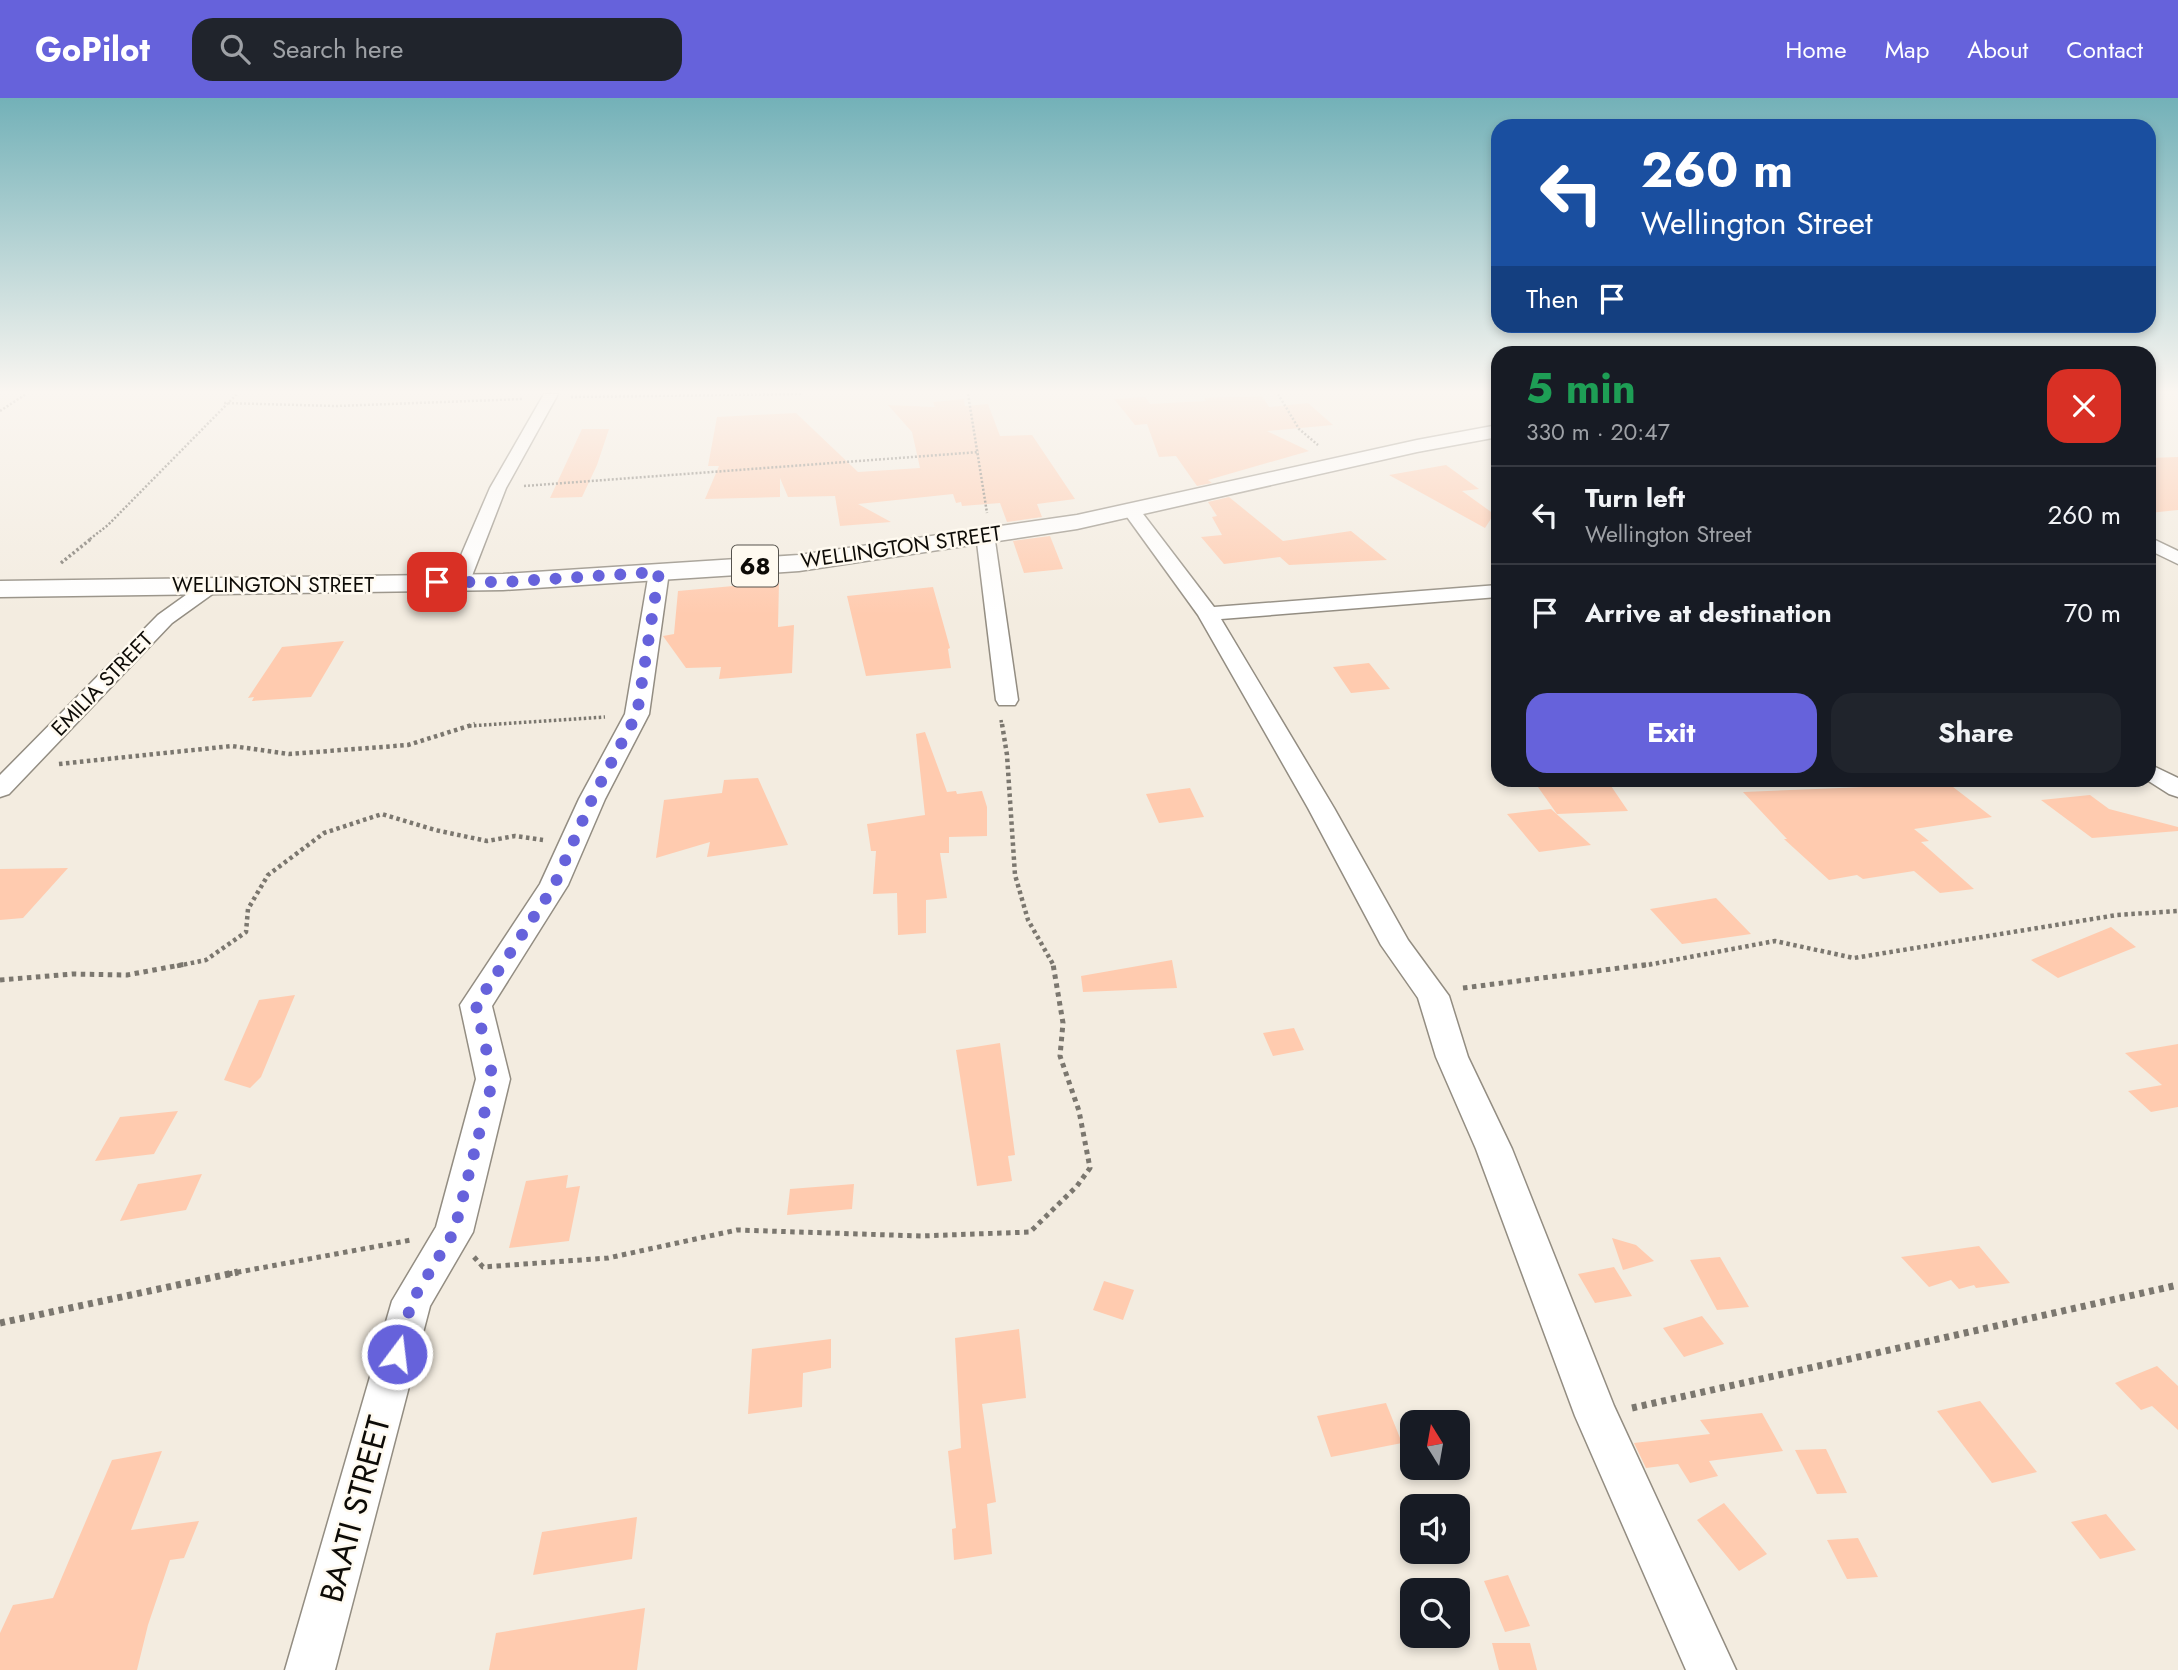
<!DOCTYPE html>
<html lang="en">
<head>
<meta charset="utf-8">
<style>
  body { margin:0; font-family:Jost,sans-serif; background:#20242c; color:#f1f3f6; height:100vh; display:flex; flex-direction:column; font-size:26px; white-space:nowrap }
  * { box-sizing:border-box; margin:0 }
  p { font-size:23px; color:#9ea1a6 }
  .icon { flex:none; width:38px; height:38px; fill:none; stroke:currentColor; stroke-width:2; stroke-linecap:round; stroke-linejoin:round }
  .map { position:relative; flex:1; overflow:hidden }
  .side { position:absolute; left:1491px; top:248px; width:665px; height:441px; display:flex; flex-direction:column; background:#171b24; border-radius:21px; box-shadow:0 4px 10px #0003 }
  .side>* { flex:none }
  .hud { position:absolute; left:1491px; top:21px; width:665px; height:214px; border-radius:21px; box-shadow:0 4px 10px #0003; background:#1a4fa0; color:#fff; overflow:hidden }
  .needle { width:46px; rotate:349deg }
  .buttons { position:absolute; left:1400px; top:1312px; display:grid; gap:14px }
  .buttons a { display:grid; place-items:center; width:70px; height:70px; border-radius:14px; background:#171b24; box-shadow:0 4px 10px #0003; font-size:35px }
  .pin { position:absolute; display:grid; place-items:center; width:60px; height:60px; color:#fff; margin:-30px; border-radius:14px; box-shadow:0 4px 10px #0006 }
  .me { position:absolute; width:77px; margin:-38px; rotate:15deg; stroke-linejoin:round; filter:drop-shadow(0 0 5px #0008) }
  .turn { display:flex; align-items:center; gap:24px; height:147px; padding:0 35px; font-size:32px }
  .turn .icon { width:91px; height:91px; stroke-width:2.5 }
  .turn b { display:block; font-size:49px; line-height:60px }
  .then { display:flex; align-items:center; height:66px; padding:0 35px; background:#0003; gap:14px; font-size:26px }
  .round { display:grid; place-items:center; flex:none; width:74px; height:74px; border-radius:21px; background:#20242c }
  .headline { display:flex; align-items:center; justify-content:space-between; height:119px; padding:0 35px }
  h1 { font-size:42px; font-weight:700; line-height:52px; color:#1e9e55 }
  .cta { display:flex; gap:14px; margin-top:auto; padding:14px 35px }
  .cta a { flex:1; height:80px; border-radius:21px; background:#6662db; color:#fff; font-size:28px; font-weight:700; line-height:80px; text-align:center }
  .cta a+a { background:#20242c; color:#f1f3f6 }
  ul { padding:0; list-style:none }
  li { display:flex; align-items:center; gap:21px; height:98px; padding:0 35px; border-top:2px solid #363941 }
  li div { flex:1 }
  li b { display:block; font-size:26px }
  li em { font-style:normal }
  header { display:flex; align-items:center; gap:42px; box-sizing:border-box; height:98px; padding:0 35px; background:#6662db; color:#fff }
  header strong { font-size:33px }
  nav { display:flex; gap:38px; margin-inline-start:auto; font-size:24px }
  .search { width:490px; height:63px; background:#20242c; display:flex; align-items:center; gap:18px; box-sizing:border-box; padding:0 24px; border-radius:21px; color:#9ea1a6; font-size:26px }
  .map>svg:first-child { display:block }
</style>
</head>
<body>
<header>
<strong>GoPilot</strong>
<div class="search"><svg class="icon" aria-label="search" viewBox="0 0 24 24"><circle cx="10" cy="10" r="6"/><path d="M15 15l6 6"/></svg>Search here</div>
<nav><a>Home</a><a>Map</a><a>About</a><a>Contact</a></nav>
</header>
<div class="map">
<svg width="2178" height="1572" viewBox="0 0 2178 1572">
  <rect width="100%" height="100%" fill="#f3ece0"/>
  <path fill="#ffcbaf" d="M1262,298L1269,309L1308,305L1333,327L1267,333L1309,353L1208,382L1212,385L1197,388L1176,358L1159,359L1147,326L1135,327L1114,301L1145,299L1150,306L1206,303L1204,300Z
    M964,301L965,308L988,306L1000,338L1032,337L1075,401L1037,406L1042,419L1007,424L1000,405L962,408L961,404L956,405L953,396L858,406L891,424L840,428L835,398L788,399L780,380V399L705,401L719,368H708L717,319L796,315L858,374L920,370L912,334L888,307L935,309L933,304Z
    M582,331H609L597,367L582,399L550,400Z
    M2178,359V412L2149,415V360Z
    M1446,367L1479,391L1462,393L1494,416L1485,430L1389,377Z
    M1229,399L1283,443L1351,433L1387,462L1289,467L1280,459L1224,466L1201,439L1222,437L1212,419L1217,418L1208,404Z
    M1050,438L1063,471L1024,475L1013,443Z
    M779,484L778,529L794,527L792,575L719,581L721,569L686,570L663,538L674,536L678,493Z
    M933,489L950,550L948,551L951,570L866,578L847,498Z
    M344,543L311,599L252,603L254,599L248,600L282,549Z
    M1369,565L1390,591L1351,595L1333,569Z
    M925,634L947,694L956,693L957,696L982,693L987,709V738L949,739V755H940L947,800L926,802V835L898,837L897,795L873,796L876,753H871L867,726L925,717L916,636Z
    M758,680L788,747L707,759L710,744L656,760L664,702L722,695L724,682Z
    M1533,682H1562L1566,688L1609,685L1628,713L1557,716Z
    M1855,682H1944L1992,719L1914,731L1929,743L1921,744L1974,791L1940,795L1914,773L1863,781L1857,777L1829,782L1784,741H1787L1743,694L1865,689Z
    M1190,690L1204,719L1159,725L1146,696Z
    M2090,697L2109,711L2178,729V733L2092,740L2041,702Z
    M1551,711L1591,747L1539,754L1507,716Z
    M68,770L23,820L0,822V771Z
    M1716,800L1751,836L1682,846L1650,811Z
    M2111,829L2136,849L2058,880L2031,862Z
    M1172,862L1177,890L1083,894L1081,878Z
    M295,897L261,979L250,990L224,982L259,902Z
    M1294,930L1304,952L1273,958L1263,935Z
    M1000,945L1015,1057L1008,1058L1012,1083L977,1088L956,952Z
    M2178,946V1009L2151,1014L2128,993L2162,987L2125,955Z
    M178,1013L154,1056L95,1063L120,1019Z
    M202,1076L186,1112L120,1123L138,1086Z
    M568,1077L566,1090L580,1088L569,1143L509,1150L526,1083Z
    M854,1086L852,1111L787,1117L790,1091Z
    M1612,1140L1636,1147L1654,1163L1623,1172Z
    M1979,1148L2010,1185L1976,1190L1974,1187L1959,1191L1951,1182L1929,1189L1901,1159Z
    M1720,1159L1749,1209L1717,1212L1690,1162Z
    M1614,1169L1632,1198L1595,1205L1578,1176Z
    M1104,1183L1134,1192L1123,1222L1093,1212Z
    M1702,1218L1724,1246L1684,1259L1663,1230Z
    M1019,1231L1026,1300L982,1306L996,1404L987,1406L992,1456L954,1462L952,1431L956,1430L948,1353L961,1350L955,1240Z
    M831,1241V1270L803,1275L802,1309L748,1316L752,1251Z
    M2157,1268L2178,1288V1332L2152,1308L2141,1312L2115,1285Z
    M1980,1303L2037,1374L1992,1385L1937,1313Z
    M1386,1305L1402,1345L1331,1359L1317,1318Z
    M1762,1315L1783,1353L1709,1363L1718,1378L1690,1385L1678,1366L1646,1370L1634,1345L1710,1336L1700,1322Z
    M1826,1351L1847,1395L1817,1396L1795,1352Z
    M162,1353L131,1432L199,1423L184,1460L170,1462L148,1527L137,1572H0V1535L13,1507L53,1500L112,1362Z
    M1724,1405L1767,1456L1739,1473L1697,1422Z
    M2106,1416L2136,1452L2100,1461L2071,1424Z
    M637,1419L632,1461L533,1477L542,1434Z
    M1858,1440L1878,1479L1847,1481L1827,1442Z
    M1508,1477L1530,1528L1505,1534L1484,1483Z
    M645,1510L637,1572H489L496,1535Z
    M1492,1545H1530L1537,1572H1499Z"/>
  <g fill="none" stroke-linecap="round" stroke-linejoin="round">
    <defs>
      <path id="street" d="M544,296H558L506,390L470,483L467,487H453L450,483L490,390Z
        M1131,407L1137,408L1214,509L1498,487V499L1221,521L1334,710L1408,842L1449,898L1468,959L1512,1051L1614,1308L1736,1572H1686L1575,1318L1476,1051L1436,959L1418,900L1381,847L1308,710L1198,517L1122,412Z
        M985,431L994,436L1018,602L1015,607H999L996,602L976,436Z
        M2149,439L2178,453V466L2149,452Z
        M659,468L669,474L649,616L605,701L568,787L492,908L510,981L473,1134L430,1208L335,1572H285L392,1203L436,1129L476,981L460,907L540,786L579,701L625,616L649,474Z
        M211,482L218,484L221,488L218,492L172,525L9,696L0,699V677L158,517L204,484Z
        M2149,666L2178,680V699L2169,696L2147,682Z"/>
      <path id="primary" d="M1498,327V339L1417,354L1077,431L799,473L503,492L0,499V483L503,476L799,457L1077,417L1417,342Z"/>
    </defs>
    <use href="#street" stroke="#938d82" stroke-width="3"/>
    <use href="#primary" stroke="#938d82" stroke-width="3"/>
    <path stroke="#7b776f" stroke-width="2.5" stroke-dasharray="2 2" stroke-linecap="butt" d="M968,296L987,415
      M1278,296L1299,331L1318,347
      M571,299L801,296
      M224,305L336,308L523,301
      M0,313L26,296
      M524,388L979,354
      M90,441L108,427L237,296"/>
    <path stroke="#7b776f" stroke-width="3.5" stroke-dasharray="2.5 2.5" stroke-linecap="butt" d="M61,465L92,440
      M1001,622L1002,628
      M469,628L605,619"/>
    <path stroke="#7b776f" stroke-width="4.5" stroke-dasharray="3.5 3.5" stroke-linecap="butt" d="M1002,626L1007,657L1015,777L1028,822L1054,868
      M59,666L232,648L289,656L408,647L475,626
      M177,868L206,862L246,834L248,811L268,777L324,735L382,716L435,732L487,743L515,738L543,742
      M1642,868L1775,843L1854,860L2117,817L2178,813"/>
    <path stroke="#7b776f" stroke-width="5" stroke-dasharray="4.5 4.5" stroke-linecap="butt" d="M0,882L72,876L127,877L186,866
      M1463,890L1651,866
      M474,1159L483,1169L608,1160L737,1132L921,1138L1030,1134L1077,1088L1090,1070L1079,1013L1060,958L1063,925L1053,866
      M228,1176L411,1142"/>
    <path stroke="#7b776f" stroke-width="7" stroke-dasharray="5 5" stroke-linecap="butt" d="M0,1225L238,1174
      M1632,1310L2178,1187"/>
    <use href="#street" fill="#fff" fill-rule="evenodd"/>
    <use href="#primary" fill="#fff" fill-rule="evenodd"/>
  </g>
  <linearGradient id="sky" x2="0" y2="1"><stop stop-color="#73b1b8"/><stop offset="0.57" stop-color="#faf6f1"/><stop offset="1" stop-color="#faf6f1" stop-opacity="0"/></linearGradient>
  <rect width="2178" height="516" fill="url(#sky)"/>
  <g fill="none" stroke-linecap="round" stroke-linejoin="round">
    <path stroke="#6662db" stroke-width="12" stroke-dasharray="0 21.6" d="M397,1256L412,1203L454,1134L493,981L476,907L554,788L592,701L637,616L659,474L503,484H437"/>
  </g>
  <g text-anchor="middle" stroke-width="5" stroke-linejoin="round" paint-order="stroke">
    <g font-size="21" fill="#0d0b07" stroke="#fffaf0">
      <text transform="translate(901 449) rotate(-8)" y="7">WELLINGTON STREET</text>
      <text x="273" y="494">WELLINGTON STREET</text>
      <text transform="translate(102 586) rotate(-46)" y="7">EMILIA STREET</text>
    </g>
    <rect fill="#fffaf0" stroke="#56534d" stroke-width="2" x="732" y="447.5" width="46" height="41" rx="5"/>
    <g font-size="24" font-weight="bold" fill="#0d0b07">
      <text x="755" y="476">68</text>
    </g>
    <g font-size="32" fill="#0d0b07" stroke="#fffaf0">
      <text transform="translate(355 1411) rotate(-75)" y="11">BAATI STREET</text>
    </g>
  </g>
</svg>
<div class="buttons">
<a><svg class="needle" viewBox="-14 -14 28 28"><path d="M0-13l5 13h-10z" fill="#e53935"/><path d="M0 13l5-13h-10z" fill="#9ea1a6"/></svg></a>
<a><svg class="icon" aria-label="sound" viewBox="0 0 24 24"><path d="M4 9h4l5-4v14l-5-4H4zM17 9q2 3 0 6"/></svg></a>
<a><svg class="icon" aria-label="search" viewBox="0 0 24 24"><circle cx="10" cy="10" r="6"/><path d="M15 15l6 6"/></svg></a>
</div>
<div class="pin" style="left:437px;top:484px;background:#d93025"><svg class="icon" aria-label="arrive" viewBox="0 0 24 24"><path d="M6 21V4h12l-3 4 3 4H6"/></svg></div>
<svg class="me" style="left:397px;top:1256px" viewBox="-20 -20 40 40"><circle r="17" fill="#6662db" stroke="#fff" stroke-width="3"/><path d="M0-11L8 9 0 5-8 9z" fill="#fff"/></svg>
<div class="hud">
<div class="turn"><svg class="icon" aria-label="left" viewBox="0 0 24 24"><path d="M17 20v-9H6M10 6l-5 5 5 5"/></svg><div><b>260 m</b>Wellington Street</div></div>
<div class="then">Then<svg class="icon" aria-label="arrive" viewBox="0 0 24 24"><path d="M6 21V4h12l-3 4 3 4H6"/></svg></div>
</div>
<section class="side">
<div class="headline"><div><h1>5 min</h1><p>330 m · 20:47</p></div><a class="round" style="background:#d93025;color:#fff"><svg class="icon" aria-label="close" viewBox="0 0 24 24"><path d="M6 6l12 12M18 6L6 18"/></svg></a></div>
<ul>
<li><svg class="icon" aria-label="left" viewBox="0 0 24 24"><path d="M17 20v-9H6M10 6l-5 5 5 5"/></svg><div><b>Turn left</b><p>Wellington Street</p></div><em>260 m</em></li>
<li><svg class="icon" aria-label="arrive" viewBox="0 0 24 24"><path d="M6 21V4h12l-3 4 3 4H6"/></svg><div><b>Arrive at destination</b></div><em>70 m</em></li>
</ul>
<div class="cta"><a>Exit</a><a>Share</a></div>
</section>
</div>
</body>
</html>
